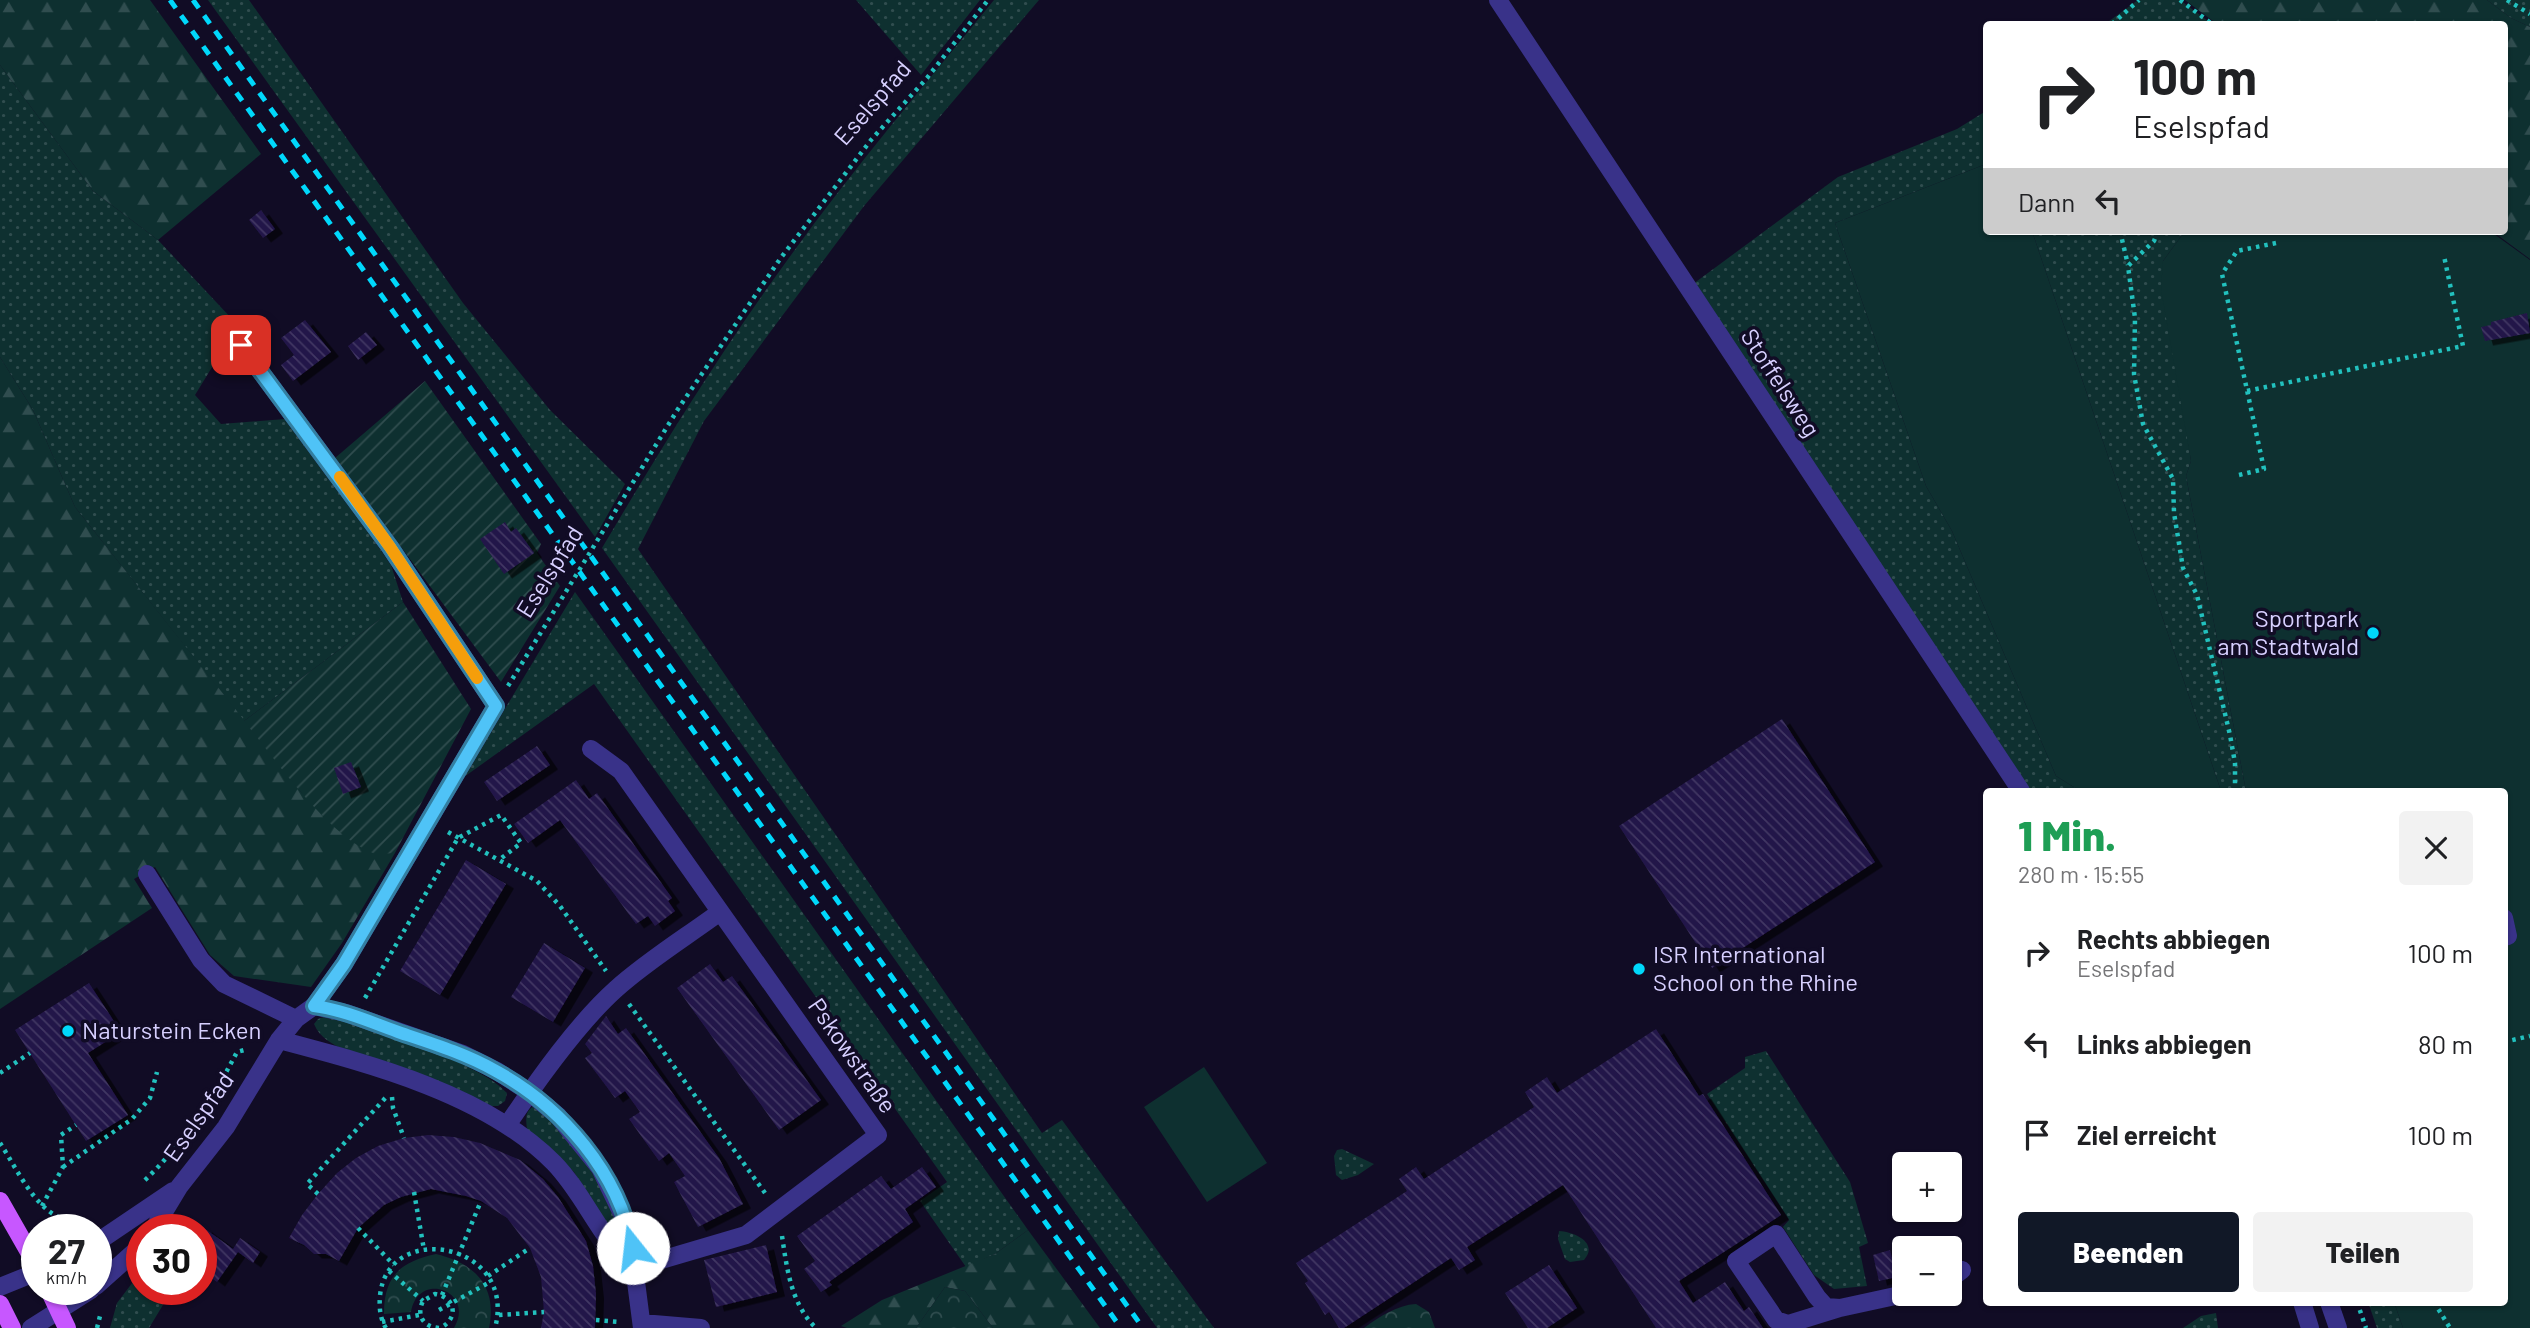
<!DOCTYPE html>
<html lang="de">
<head>
<meta charset="utf-8">
<style>
  body { margin:0; font-family:Barlow,sans-serif; background:#f2f2f2; color:#202124; height:100vh; display:flex; flex-direction:column; font-size:26px; white-space:nowrap }
  * { box-sizing:border-box; margin:0 }
  p { font-size:23px; color:#757577 }
  .icon { flex:none; width:38px; height:38px; fill:none; stroke:currentColor; stroke-width:2; stroke-linecap:round; stroke-linejoin:round }
  .map { position:relative; flex:1; overflow:hidden }
  .sheet { position:absolute; left:1983px; top:788px; width:525px; height:518px; display:flex; flex-direction:column; background:#fff; border-radius:7px; box-shadow:0 2px 5px #0004 }
  .sheet>* { flex:none }
  .hud { position:absolute; left:1983px; top:21px; width:525px; height:214px; border-radius:7px; box-shadow:0 2px 5px #0004; background:#fff; color:#202124; overflow:hidden }
  .controls { position:absolute; left:1892px; top:1152px; display:grid; gap:14px }
  .controls a { display:grid; place-items:center; width:70px; height:70px; border-radius:7px; background:#fff; box-shadow:0 2px 5px #0004; font-size:35px }
  .speed { position:absolute; left:21px; top:1214px; display:flex; gap:14px; font-size:35px; font-weight:700; text-align:center }
  .speed>* { display:grid; place-content:center; width:91px; height:91px; border-radius:50%; background:#fff; box-shadow:0 2px 5px #0004; line-height:1 }
  .speed small { font-size:18px; font-weight:400 }
  .speed .limit { border:10px solid #d22; background:#fff; color:#111 }
  .pin { position:absolute; display:grid; place-items:center; width:60px; height:60px; color:#fff; margin:-30px; border-radius:14px; box-shadow:0 4px 10px #0006 }
  .me { position:absolute; width:77px; margin:-38px; rotate:344deg; stroke-linejoin:round; filter:drop-shadow(0 0 5px #0008) }
  .turn { display:flex; align-items:center; gap:24px; height:147px; padding:0 35px; font-size:32px }
  .turn .icon { width:91px; height:91px; stroke-width:2.5 }
  .turn b { display:block; font-size:49px; line-height:60px }
  .then { display:flex; align-items:center; height:66px; padding:0 35px; background:#0003; gap:14px; font-size:26px }
  .round { display:grid; place-items:center; flex:none; width:74px; height:74px; border-radius:7px; background:#f2f2f2 }
  .headline { display:flex; align-items:center; justify-content:space-between; height:119px; padding:0 35px }
  h1 { font-size:42px; font-weight:800; line-height:52px; color:#1e9e55 }
  .primary-button { display:flex; gap:14px; margin-top:auto; padding:14px 35px }
  .primary-button a { flex:1; height:80px; border-radius:7px; background:#111827; color:#fff; font-size:28px; font-weight:800; line-height:80px; text-align:center }
  .primary-button a+a { background:#f2f2f2; color:#202124 }
  ul { padding:0; list-style:none }
  li { display:flex; align-items:center; gap:21px; height:91px; padding:0 35px }
  li div { flex:1 }
  li b { display:block; font-size:26px }
  li em { font-style:normal }
  .map>svg:first-child { display:block }
</style>
</head>
<body>
<div class="map">
<svg width="2530" height="1328" viewBox="0 0 2530 1328">
  <defs>
    <pattern id="grass-dots" width="8" height="8" patternUnits="userSpaceOnUse" patternTransform="scale(1.75)"><rect width="8" height="8" fill="#0e3030"/><path d="M2 2h.1M6 6h.1" fill="none" stroke="#304d4f" stroke-width="1.8" stroke-linecap="round"/></pattern>
    <pattern id="forest-firs" width="22" height="20" patternUnits="userSpaceOnUse" patternTransform="scale(1.75)"><rect width="22" height="20" fill="#0e3030"/><path d="M5 1l3.5 6h-7zM16 11l3.5 6h-7z" fill="#304d4f"/></pattern>
    <pattern id="park-crowns" width="20" height="18" patternUnits="userSpaceOnUse" patternTransform="scale(1.75)"><rect width="20" height="18" fill="#0e3030"/><path d="M2 6a3 3 0 1 1 6 0M12 15a3 3 0 1 1 6 0" fill="none" stroke="#304d4f"/></pattern>
    <pattern id="garden-furrows" width="10" height="10" patternUnits="userSpaceOnUse" patternTransform="scale(1.75)"><rect width="10" height="10" fill="#0e3030"/><path d="M-1 1l2-2M0 10L10 0M9 11l2-2" fill="none" stroke="#304d4f"/></pattern>
    <pattern id="building-back-hatch" width="6" height="6" patternUnits="userSpaceOnUse" patternTransform="scale(1.75)"><rect width="6" height="6" fill="#221648"/><path d="M-1 5l2 2M0 0l6 6M5-1l2 2" fill="none" stroke="#413763"/></pattern>
    <filter id="shadow"><feDropShadow dx="8" dy="4.5" stdDeviation="0" flood-color="#0009"/></filter>
  </defs>
  <rect width="100%" height="100%" fill="#110c25"/>
  <path fill="url(#grass-dots)" d="M208,0H249L463,303L550,410L625,484L595,537Z
    M856,0H980L921,75Z
    M994,0H1039L864,206L704,421L638,549L1042,1133L1062,1120L1214,1328H1157L602,548C660,450 719,354 786,262C851,171 924,86 994,0Z
    M2138,0H2180L2212,24H2105Z
    M2487,0H2530V27L2511,18Z
    M0,65L93,191L158,240L232,319L216,332L225,346L195,395L221,424L285,419L341,492L391,565L403,602L244,721L75,507L33,410L0,357Z
    M1986,111V164L1835,223L1926,486L1952,531L2056,776L2080,791H2029L1693,284L1838,177L1957,129Z
    M2032,231H2185L2163,261L2191,461L2186,476L2246,791H2221Z
    M575,592L1028,1230L995,1254L966,1267L920,1201L947,1182L594,684L464,777Z
    M326,1016C371,1031 477,1060 507,1093L505,1101L498,1106H491L461,1091L345,1050C332,1044 320,1038 314,1024L318,1019Z
    M1766,1051L1850,1182L1868,1243L1859,1247L1867,1286L1834,1289L1814,1275L1783,1227L1789,1220L1786,1215L1707,1094L1745,1068V1057Z
    M536,1105C568,1135 585,1157 606,1197C614,1212 621,1224 622,1242L616,1240L574,1172L527,1130C526,1118 524,1111 536,1105Z
    M1342,1149L1374,1164L1358,1175L1342,1180L1336,1175L1334,1156L1337,1150Z
    M1559,1231C1575,1232 1599,1243 1584,1260L1570,1262L1565,1259L1558,1239Z
    M142,1270V1290H172L149,1328H110L117,1303Z
    M2368,1302H2394L2403,1328H2377Z
    M2216,1313L2218,1328H2183L2201,1316Z"/>
  <path fill="url(#forest-firs)" d="M0,0H150L261,154L158,240L93,191L0,65Z
    M2185,0H2487L2511,18L2530,27V259L2492,231H2504V24H2217Z
    M0,357L33,410L75,507L301,792L374,853H395L342,943L311,987L234,976L210,955L155,867L134,879L152,908L0,1009Z
    M1028,1230L1100,1328H993L965,1291L945,1287L916,1328H847L841,1326L882,1300L995,1254Z"/>
  <path fill="url(#park-crowns)" d="M436,1254C474,1263 498,1286 489,1328H454C476,1291 418,1270 411,1312L384,1314C384,1276 400,1262 436,1254Z
    M945,1287L965,1291L993,1328H916Z
    M1416,1304L1429,1312L1435,1328H1364C1379,1317 1397,1305 1416,1304Z"/>
  <path fill="url(#garden-furrows)" d="M425,381L541,544L537,553L560,586L501,682L335,458Z
    M403,602L471,709L395,853C388,853 379,855 373,853C329,837 274,758 244,721Z"/>
  <path fill="#0e3030" d="M1986,164V231H2032L2221,791H2080L2056,776L1952,531L1926,486L1835,223Z
    M2185,231H2490L2530,260V1328H2403L2394,1302H2504V791H2246L2186,476L2191,461L2161,289L2163,261Z
    M1204,1067L1267,1163L1207,1202L1144,1107Z"/>
  <path fill="url(#building-back-hatch)" filter="url(#shadow)" d="M261,210L275,229L263,238L249,220Z
    M2527,313L2530,333L2485,341L2481,327L2491,325V322Z
    M305,320L331,352L293,381L281,365L294,355L281,338Z
    M366,332L377,345L358,360L348,346Z
    M505,522L511,532L516,528L534,553L504,574L480,539Z
    M1782,719L1875,862L1712,968L1619,826Z
    M537,746L550,765L497,801L484,782Z
    M351,762L361,787L343,794L334,768Z
    M576,780L589,799L597,793L672,898L668,901L675,911L655,926L648,916L636,924L560,820L528,843L514,824Z
    M466,860L506,884L440,995L400,971Z
    M544,943L585,968L553,1022L511,997Z
    M710,964L723,982L732,976L821,1100L779,1130L677,988Z
    M89,983L121,1032L88,1053L128,1115L86,1141L15,1030Z
    M606,1016L618,1034L626,1028L719,1158L743,1204L698,1227L674,1182L685,1176L669,1153L659,1161L629,1119L640,1112L632,1101L625,1091L615,1098L585,1058L592,1053L585,1044Z
    M1656,1029L1699,1096L1703,1094L1781,1215L1679,1281L1693,1303L1725,1282L1744,1311L1749,1307L1763,1328H1656L1563,1185L1467,1247L1475,1260L1459,1270L1451,1258L1344,1328H1339L1329,1312L1325,1315L1305,1283L1308,1281L1296,1263L1407,1191L1399,1179L1416,1167L1424,1179L1534,1107L1525,1092L1547,1077L1557,1093Z
    M428,1135L454,1137L480,1143L520,1160L543,1179L558,1197L586,1241L593,1266L596,1294L595,1328H541L544,1312L541,1277L530,1248L507,1218L481,1201L466,1196L431,1189L401,1197L384,1205L358,1228L339,1261L326,1254H314L304,1245L289,1238L302,1215L318,1194L337,1173L356,1158L378,1146L404,1138Z
    M922,1167L936,1187L905,1209L913,1222L829,1282L832,1285L821,1292L804,1269L815,1261L797,1236L881,1176L891,1189Z
    M204,1228L233,1249L240,1238L260,1252L253,1263L238,1252L217,1282L201,1270V1233Z
    M766,1245L777,1292L716,1307L704,1260Z
    M1890,1250L1897,1277L1879,1281L1873,1255Z
    M1549,1265L1577,1308L1547,1328H1528L1505,1293Z"/>
  <g fill="none" stroke-linecap="round" stroke-linejoin="round">
    <path stroke="#22c1be" stroke-width="4.5" stroke-dasharray="3.5 5" stroke-linecap="butt" d="M2180,0L2212,24
      M2507,0L2530,14
      M2112,24L2139,0
      M2120,231L2128,265
      M2158,231L2154,241L2128,266L2135,318L2134,374L2143,424L2173,479L2174,513L2183,568L2197,595L2230,735L2235,763V791
      M2247,391L2463,346L2444,256
      M2239,475L2264,469L2222,274L2237,251L2276,243
      M508,686L678,409L780,259L871,140L927,78L988,0
      M448,832L537,881L560,906L606,971
      M365,998L458,838L501,815L521,843L499,860
      M629,1004L765,1193
      M2504,1042L2530,1036
      M0,1073L30,1053
      M392,1097L393,1108L404,1138
      M0,1143C20,1173 43,1230 87,1221
      M63,1167L132,1119L150,1098L157,1072
      M145,1180C183,1144 213,1098 237,1052L248,1049
      M414,1192L424,1250
      M318,1194L307,1184L388,1095
      M42,1206L63,1167L61,1135L76,1125
      M358,1228L394,1265
      M782,1236C787,1269 791,1304 816,1328
      M389,1271L423,1301
      M488,1276L530,1248
      M442,1295L481,1201
      M2357,1302L2366,1328
      M2434,1302L2450,1328
      M439,1310L490,1282
      M499,1315L544,1312
      M596,1320L620,1322
      M382,1322L419,1315
      M97,1328L101,1312
      M386,1328C380,1319 379,1307 380,1296C387,1219 518,1242 495,1328
      M439,1328C423,1327 416,1315 423,1301L435,1294C456,1297 459,1319 440,1328"/>
    <path stroke="#393289" stroke-width="18" d="M1498,0L2021,791
      M591,749L621,771L878,1135L746,1235L634,1268
      M147,874L201,960L224,984L296,1019
      M2504,918L2508,936L2504,937
      M314,1006L346,1013L463,1054L497,1071L529,1092L558,1116L600,1168L629,1228L642,1328
      M279,1040C370,1064 486,1094 554,1163C585,1195 600,1239 634,1268
      M508,1124C537,1081 577,1024 616,989C647,961 686,937 720,912
      M153,1230L179,1187L226,1127L279,1040L296,1019L314,1006L344,964L496,706L390,547L241,345
      M96,1243L173,1191
      M1950,1279L1962,1270
      M96,1286L142,1245
      M0,1287L37,1272
      M2302,1302L2310,1328
      M2329,1302L2338,1328
      M1840,1308L1826,1307L1817,1297L1776,1234L1736,1261L1776,1320L1788,1324L1840,1308L1909,1293
      M642,1323L701,1328
      M31,1328L91,1290"/>
    <path stroke="#c757ff" stroke-width="18" d="M0,1201L37,1266
      M49,1290L67,1328
      M0,1304L12,1328"/>
    <path stroke="#00d8fb" stroke-width="5" stroke-dasharray="10 9" stroke-linecap="butt" d="M170,0L1121,1328
      M193,0L1143,1328"/>
  </g>
  <g fill="none" stroke-linecap="round" stroke-linejoin="round">
    <defs>
      <path id="route" d="M241,345L390,547L496,706L344,964L314,1006C344,1010 373,1023 401,1033C434,1044 466,1054 496,1071C562,1107 619,1173 633,1248"/>
    </defs>
    <use href="#route" stroke="#337fa1" stroke-width="18"/>
    <use href="#route" stroke="#4fc3f7" stroke-width="12"/>
    <path stroke="#f59e0b" stroke-width="12" d="M340,477L390,547L477,678"/>
  </g>
  <g fill="#00d8fb" stroke="#110c25" stroke-width="2.5">
    <circle cx="2373" cy="633" r="7"/>
    <circle cx="1639" cy="969" r="7"/>
    <circle cx="68" cy="1031" r="7"/>
  </g>
  <g text-anchor="middle" stroke-width="7" stroke-linejoin="round" paint-order="stroke">
    <g font-size="24" fill="#d7d0ff" stroke="#110c25">
      <text transform="translate(873 103) rotate(-49)" y="8">Eselspfad</text>
      <text transform="translate(1780 383) rotate(57)" y="8">Stoffelsweg</text>
      <text transform="translate(550 572) rotate(-58)" y="8">Eselspfad</text>
      <text transform="translate(852 1056) rotate(55)" y="8">Pskowstraße</text>
      <text transform="translate(199 1117) rotate(-55)" y="8">Eselspfad</text>
    </g>
    <g font-size="24" fill="#d7d0ff" stroke="#110c25" text-anchor="start">
      <text x="2359" y="627" text-anchor="end">Sportpark<tspan x="2359" dy="28">am Stadtwald</tspan></text>
      <text x="1653" y="963">ISR International<tspan x="1653" dy="28">School on the Rhine</tspan></text>
      <text x="82" y="1039">Naturstein Ecken</text>
    </g>
  </g>
</svg>
<div class="controls">
<a>+</a>
<a>−</a>
</div>
<div class="speed"><div>27<small>km/h</small></div><div class="limit">30</div></div>
<div class="pin" style="left:241px;top:345px;background:#d93025"><svg class="icon" aria-label="arrive" viewBox="0 0 24 24"><path d="M6 21V4h12l-3 4 3 4H6"/></svg></div>
<svg class="me" style="left:633px;top:1248px" viewBox="-20 -20 40 40"><circle r="19" fill="#fff"/><path d="M0-13L10 11 0 6-10 11z" fill="#4fc3f7"/></svg>
<div class="hud">
<div class="turn"><svg class="icon" aria-label="right" viewBox="0 0 24 24"><path d="M7 20v-9h11M14 6l5 5-5 5"/></svg><div><b>100 m</b>Eselspfad</div></div>
<div class="then">Dann<svg class="icon" aria-label="left" viewBox="0 0 24 24"><path d="M17 20v-9H6M10 6l-5 5 5 5"/></svg></div>
</div>
<section class="sheet">
<div class="headline"><div><h1>1 Min.</h1><p>280 m · 15:55</p></div><a class="round"><svg class="icon" aria-label="close" viewBox="0 0 24 24"><path d="M6 6l12 12M18 6L6 18"/></svg></a></div>
<ul>
<li><svg class="icon" aria-label="right" viewBox="0 0 24 24"><path d="M7 20v-9h11M14 6l5 5-5 5"/></svg><div><b>Rechts abbiegen</b><p>Eselspfad</p></div><em>100 m</em></li>
<li><svg class="icon" aria-label="left" viewBox="0 0 24 24"><path d="M17 20v-9H6M10 6l-5 5 5 5"/></svg><div><b>Links abbiegen</b></div><em>80 m</em></li>
<li><svg class="icon" aria-label="arrive" viewBox="0 0 24 24"><path d="M6 21V4h12l-3 4 3 4H6"/></svg><div><b>Ziel erreicht</b></div><em>100 m</em></li>
</ul>
<div class="primary-button"><a>Beenden</a><a>Teilen</a></div>
</section>
</div>
</body>
</html>
